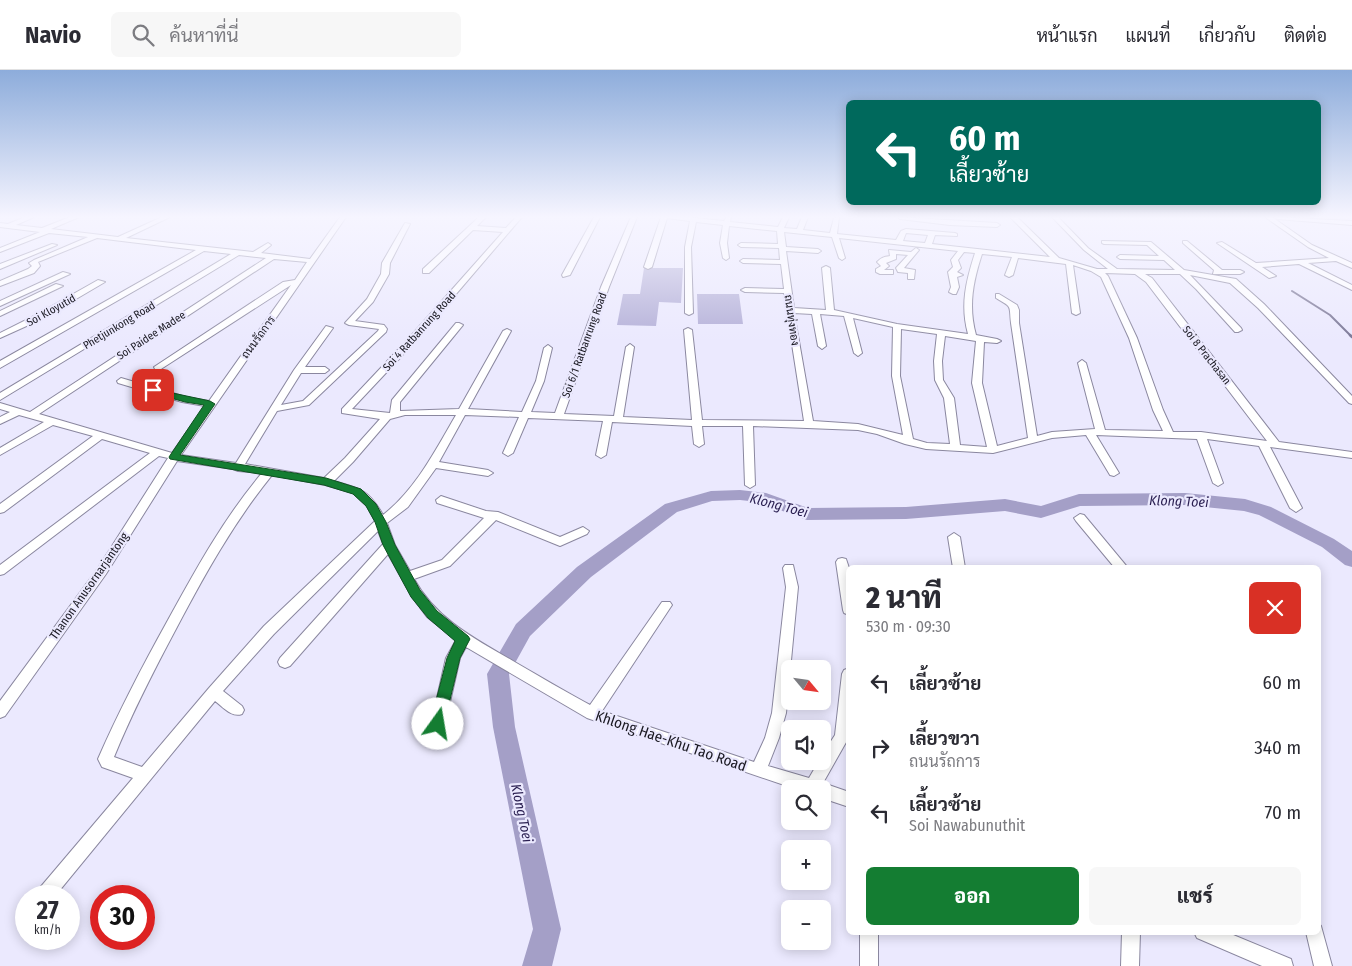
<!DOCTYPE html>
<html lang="th">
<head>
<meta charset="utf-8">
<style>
  body { margin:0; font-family:"Fira Sans Condensed",Sarabun,sans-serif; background:#f7f7f7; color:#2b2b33; height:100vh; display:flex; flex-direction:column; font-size:19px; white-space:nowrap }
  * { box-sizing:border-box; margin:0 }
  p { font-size:16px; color:#7c7c81 }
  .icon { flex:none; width:28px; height:28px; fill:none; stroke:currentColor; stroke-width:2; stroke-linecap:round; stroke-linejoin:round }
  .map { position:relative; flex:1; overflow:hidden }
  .side { position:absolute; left:846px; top:495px; width:475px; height:370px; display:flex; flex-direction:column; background:#fff; border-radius:8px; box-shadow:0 2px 12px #0003 }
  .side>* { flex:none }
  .banner { position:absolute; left:846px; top:30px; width:475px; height:105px; border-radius:8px; box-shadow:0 2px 12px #0003; background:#00695c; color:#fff; overflow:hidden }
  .needle { width:32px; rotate:119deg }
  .controls { position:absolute; left:781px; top:590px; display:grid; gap:10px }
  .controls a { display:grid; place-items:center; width:50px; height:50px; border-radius:8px; background:#fff; box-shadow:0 2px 12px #0003; font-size:25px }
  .speed { position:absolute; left:15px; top:815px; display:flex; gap:10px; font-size:25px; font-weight:700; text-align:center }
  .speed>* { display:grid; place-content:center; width:65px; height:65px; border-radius:50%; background:#fff; box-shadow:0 2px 12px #0003; line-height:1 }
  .speed small { font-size:12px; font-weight:400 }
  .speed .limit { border:8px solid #d22; background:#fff; color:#111 }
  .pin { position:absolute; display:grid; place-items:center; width:42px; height:42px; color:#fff; margin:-21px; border-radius:10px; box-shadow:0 2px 8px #0006 }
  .me { position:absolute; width:55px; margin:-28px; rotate:13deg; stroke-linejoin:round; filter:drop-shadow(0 0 4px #0008) }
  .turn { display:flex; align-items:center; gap:18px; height:105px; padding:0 20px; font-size:22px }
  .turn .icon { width:65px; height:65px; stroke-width:2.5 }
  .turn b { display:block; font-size:35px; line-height:42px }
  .round { display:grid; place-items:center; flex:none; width:52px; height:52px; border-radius:8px; background:#f7f7f7 }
  .head { display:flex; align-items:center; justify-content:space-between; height:85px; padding:0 20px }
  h1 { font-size:30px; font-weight:800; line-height:38px }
  .action { display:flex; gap:10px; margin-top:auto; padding:10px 20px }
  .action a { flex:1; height:58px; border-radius:8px; background:#147d32; color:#fff; font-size:20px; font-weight:800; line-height:58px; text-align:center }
  .action a+a { background:#f7f7f7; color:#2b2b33 }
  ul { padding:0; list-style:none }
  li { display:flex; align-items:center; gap:15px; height:65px; padding:0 20px }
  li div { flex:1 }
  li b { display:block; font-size:19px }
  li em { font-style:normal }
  header { display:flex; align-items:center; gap:30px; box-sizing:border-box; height:70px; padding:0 25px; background:#fff; border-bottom:1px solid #e1e1e2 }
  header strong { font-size:24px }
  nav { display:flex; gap:28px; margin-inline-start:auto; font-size:18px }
  .search { width:350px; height:45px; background:#f7f7f7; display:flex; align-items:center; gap:12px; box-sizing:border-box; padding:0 18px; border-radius:8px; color:#7c7c81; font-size:19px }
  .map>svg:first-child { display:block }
</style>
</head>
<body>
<header>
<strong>Navio</strong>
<div class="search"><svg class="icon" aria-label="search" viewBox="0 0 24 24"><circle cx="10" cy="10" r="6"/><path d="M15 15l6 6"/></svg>ค้นหาที่นี่</div>
<nav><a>หน้าแรก</a><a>แผนที่</a><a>เกี่ยวกับ</a><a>ติดต่อ</a></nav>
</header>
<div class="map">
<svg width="1352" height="896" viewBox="0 0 1352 896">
  <rect width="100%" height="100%" fill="#ebe9fe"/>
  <path fill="#b4b0d8" d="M644,198H683L681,233L659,232L656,256L617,255L623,224H640Z
    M697,224H739L743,254H698Z"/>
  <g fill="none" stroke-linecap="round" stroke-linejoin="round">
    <path stroke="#7a7695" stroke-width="2" d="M1292,221L1330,245L1351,266"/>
    <path stroke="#7a7695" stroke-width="2.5" d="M1350,265L1352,267"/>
    <path fill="#a49fc7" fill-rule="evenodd" d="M740,420L766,423L808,438L906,437L1005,429L1041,436L1079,424L1185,423L1245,429L1271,437L1334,469L1352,481V497L1345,495L1322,477L1259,445L1244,441L1185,435L1080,436L1041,448L1005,441L906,449L807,450L758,432L740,430L712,431L677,442L591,507L530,566L509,604L515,657L561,859L552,896H522L533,859L493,657L487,604L516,554L577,497L665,434L711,421Z"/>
    <defs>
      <path id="minor" d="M25,147H34L16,155L42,158L70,147H79L51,159L118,167L162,147H170L126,168L253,182L268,173L271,175L270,176L261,183L310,189L340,147H346L181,385L236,393L294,300L326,256L333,258L305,297H325L329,300L325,303H301L281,335L303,331L378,261L379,259L349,255L345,253L367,229L381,204L382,193L405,153L410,154L390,193L389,204L373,232L355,251L384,255L387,259L386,262L309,335L277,341L245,394L324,408L345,388L380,349L342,343V339L409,268L503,162L473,160L429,203H423V199L479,147H486L477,156L506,158L516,147H522L415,272L352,339L390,343L392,330L456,253H459L463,255L400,332V341L459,339L503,261L507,259L511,261L468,339L522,342L536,311L544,278L548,275L552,278L544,311L531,342L555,343L601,217L631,147H637L609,217L564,344L614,346L626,277L630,274L634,277L623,347L692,350L684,260L688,258L692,260L702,350L804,351L784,223L745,222L741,220L745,218L784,219L781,194L743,193L740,191L743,189L780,190L779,178L741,177L738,175L741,173L778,174L777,161L729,156L727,173L729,188L726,190L723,188L720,173L723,155L696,152L691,177L693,243L689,245L685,243V177L690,151L667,148L652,197L648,199L644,197L661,147H686L724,151L727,147H731L730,152L778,157L783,147H789L784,158L797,159L802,147H808L803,160L830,163L834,148L839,147L837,164L896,170L901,161L906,159L955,163L957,164V166L935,165L932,174L1050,187L1010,147H1017L1059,188L1097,199H1108L1084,180L1052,147H1058L1088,178L1117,199L1175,200L1164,190L1120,189L1117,187L1120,185L1159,186L1147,175L1104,174L1102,173V171L1151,172L1184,200L1236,209L1264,234L1352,326V334L1349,333L1258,238L1230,213L1190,205L1241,258L1242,260L1238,262H1235L1196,219L1180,204H1145L1152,208L1279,372L1352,382V388L1270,377L1302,438L1296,442L1290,438L1259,376L1207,369L1223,413L1218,416L1213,413L1197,369L1096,365L1119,403L1114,406L1110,405L1086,365L1052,368L993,383L926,379L905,374L877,364L858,360L753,356L755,415L750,418L745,415L743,356H702L704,374L699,377L694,374L692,356L612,352L606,385L601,388L596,385L603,351L528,348L513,383L508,386L503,383L519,347L465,345L439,392L488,400L493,403L488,406L436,398L408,437L387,453L395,475L410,501L442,490L484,448L437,433L436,430L441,426L486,441L498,442L560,467L583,457L589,461L587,464L560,476L496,450L450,496L414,509C436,549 475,569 513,591C539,606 564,621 590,635L662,532H670L672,535L670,538L602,641L754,692L765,668L772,643L786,517L783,498L785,495H793L798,517L786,643L779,668L768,696L809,708L819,691H822V685L835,665L842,604L844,600L849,598V667L823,713L849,722V737L822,728V719H796L587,648L466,577L460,588L445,654L443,659L438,660L433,659L431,654L446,588L456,570L427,547L412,527L388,484L290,596L285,598L280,596L278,592L280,588L383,474L378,461L274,564L223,621L242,636L244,640L242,644C232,648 223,637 215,631L55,826H35L38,820L133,708L102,697L98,689C119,641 143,595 168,550C196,499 224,448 262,403L238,401L233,399L177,391L106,504L5,646L0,648V631L98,498L168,388L159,386L4,504L0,505V495L150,383L102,369L4,442L0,443V434L93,366L53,355L0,385V378L44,352L19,345L0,354V347L10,342L0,339V333L30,342L266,188L239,185L0,330V323L231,184L204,181L0,298V291L196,180L97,168L38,192L40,196L34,203L0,216V211L28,199L32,196L29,193L34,190L88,167L49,163L0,182V178L40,162L0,157V153L8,154ZM784,162L832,167L839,188L842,190L845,188L839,168L958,181L951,190L953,197L948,202L951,217L949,222L953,224H956L959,217L957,207L963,205L957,202L961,198L958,190L964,182L975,183C966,211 960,235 968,264L897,254L834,240L830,198L826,196L822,198L826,240L794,238L786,181L818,183L821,181L818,179L786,177ZM906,163L928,165L925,173L903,171ZM982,184L1012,187L1005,205L1009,207L1013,205L1018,188L1066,194L1072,243L1076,245L1080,243L1073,195L1091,201L1101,207L1129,268L1153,340L1163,361L1105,360L1086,293L1082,290L1078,293L1095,359L1052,362L1037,366L1019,253V240L1017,235L999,224H996V228C1013,238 1009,235 1011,253L1028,368L997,376L982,313L984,272L997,273L1001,271L997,269L976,265C968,236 973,212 982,184ZM274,189L307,192L295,210L283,212L154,297L155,299H161L291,215L209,331L186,327L121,308L117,311L118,313L182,332L205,336L172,383L39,344ZM1105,203L1135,204L1146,212L1267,371L1201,362H1173L1163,340L1137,268L1108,206ZM794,243L812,244L818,276L822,279L826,276L820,244L844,246L854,283L858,286L862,283L853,248L893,257L892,306L903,365L858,354L813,351ZM901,259L937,264L934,291L935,310L944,328L950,374L927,373L913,369L900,306ZM945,266L976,271L972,313L987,377L960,375L954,328L943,310L942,291ZM405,345H456C435,381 416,419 383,445C369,420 360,418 334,411L353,392L390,349ZM272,405L325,415L353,423L367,436L375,451L264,556L209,618L142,697L114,687C132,643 154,600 177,557C205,504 234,452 272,405Z
        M594,147H600L570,205L563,207L562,205Z
        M897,147L997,153L1000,155L997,157L950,155L900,149Z
        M1265,147H1272L1312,175L1352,193V198L1336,191L1308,193L1352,215V220L1299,194L1262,197L1276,206L1269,208L1217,173L1222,172L1256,193L1329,188L1308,177Z
        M1274,147L1352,151V155L1277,149Z
        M1183,171H1187L1222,200H1240L1244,202L1240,204H1213L1214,200L1183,173Z
        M52,174L57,175L0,199V194Z
        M916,178L919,180L904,198L915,200L914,209H908V203L898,202L896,198L908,185L896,184V189L886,193L889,196L884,200H893V204H880L876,202V199L881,196L877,192C881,188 883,187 890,186L889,180L911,182Z
        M63,202L70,204L0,236V231Z
        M98,210L105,212L42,249L0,268V263L36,245Z
        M56,214L63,216L0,246V241Z
        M1080,444L1084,445L1128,498H1115L1076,451L1074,448Z
        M954,463L960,467L965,498H953L948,467Z
        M842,488L846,489L849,498V545L844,543L843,540L836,492L838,489Z
        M1319,854L1321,856L1332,896H1314L1306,862H1319Z
        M860,862H878V896H860Z
        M1122,862H1140L1139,896H1121Z
        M1194,862H1226L1291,889L1293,896H1262L1197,868Z"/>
    </defs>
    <use href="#minor" stroke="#8a879f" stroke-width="2"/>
    <use href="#minor" fill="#fff" fill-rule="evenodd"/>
  </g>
  <linearGradient id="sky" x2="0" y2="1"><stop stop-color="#8dacdb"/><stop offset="0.54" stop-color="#f6f5ff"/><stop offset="1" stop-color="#f6f5ff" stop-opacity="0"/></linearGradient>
  <rect width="1352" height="272" fill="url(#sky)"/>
  <path fill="#147d32" stroke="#0d5120" d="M149,318L210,331L215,334L180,385L326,408L361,419L376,434L386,452L395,475L420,520L437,541L468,566L470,569L460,588L443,659L438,661L432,659L430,654L447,588L455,571L428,548L411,527L383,475L375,452L366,436L353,424L324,415L170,389L169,387L204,335L185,332L149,322Z"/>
  <g text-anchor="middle" stroke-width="4.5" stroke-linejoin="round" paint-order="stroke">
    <g font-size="11" fill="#191821" stroke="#ebe9fe">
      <text transform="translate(51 240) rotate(-29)" y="4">Soi Kloyutid</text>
      <text transform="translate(792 250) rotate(82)" y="4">ถนนทุ่งทอง</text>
      <text transform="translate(119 255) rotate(-31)" y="4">Phetjunkong Road</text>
      <text transform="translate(419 261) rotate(-48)" y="4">Soi 4 Ratbanrung Road</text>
      <text transform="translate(151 265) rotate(-33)" y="4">Soi Paidee Madee</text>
      <text transform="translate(258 267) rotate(-54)" y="4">ถนนรัถการ</text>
      <text transform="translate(584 275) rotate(-70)" y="4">Soi 6/1 Ratbanrung Road</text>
      <text transform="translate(1207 285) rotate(52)" y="4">Soi 8 Prachasan</text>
    </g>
    <g font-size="12" fill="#191821" stroke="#ebe9fe">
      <text transform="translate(89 516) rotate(-55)" y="4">Thanon Anusornarjantong</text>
    </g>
    <g font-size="14" font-style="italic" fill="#2a1f51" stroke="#ebe9fe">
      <text transform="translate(1179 431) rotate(2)" y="5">Klong Toei</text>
      <text transform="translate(779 435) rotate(15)" y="5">Klong Toei</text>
      <text transform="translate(522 743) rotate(78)" y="5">Klong Toei</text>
    </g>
    <g font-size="15" fill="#191821" stroke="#ebe9fe">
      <text transform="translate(671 671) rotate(19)" y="5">Khlong Hae-Khu Tao Road</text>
    </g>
  </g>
</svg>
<div class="controls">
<a><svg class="needle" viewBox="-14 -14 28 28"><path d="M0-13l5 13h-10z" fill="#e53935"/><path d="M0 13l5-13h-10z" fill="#7c7c81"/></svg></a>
<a><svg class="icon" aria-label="sound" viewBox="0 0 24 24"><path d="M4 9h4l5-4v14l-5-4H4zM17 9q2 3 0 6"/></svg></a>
<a><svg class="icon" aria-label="search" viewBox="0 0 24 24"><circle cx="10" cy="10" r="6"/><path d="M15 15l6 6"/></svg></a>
<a>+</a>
<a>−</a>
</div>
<div class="speed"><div>27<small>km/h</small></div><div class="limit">30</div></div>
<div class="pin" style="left:153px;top:320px;background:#d93025"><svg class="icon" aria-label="arrive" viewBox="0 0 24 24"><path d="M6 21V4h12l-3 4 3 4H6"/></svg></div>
<svg class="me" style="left:438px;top:654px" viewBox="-20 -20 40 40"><circle r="19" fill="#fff"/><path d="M0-13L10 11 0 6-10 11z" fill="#147d32"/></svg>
<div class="banner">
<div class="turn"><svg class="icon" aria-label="left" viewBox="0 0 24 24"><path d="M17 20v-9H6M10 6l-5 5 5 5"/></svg><div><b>60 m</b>เลี้ยวซ้าย</div></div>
</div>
<section class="side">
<div class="head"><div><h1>2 นาที</h1><p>530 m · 09:30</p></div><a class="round" style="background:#d93025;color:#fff"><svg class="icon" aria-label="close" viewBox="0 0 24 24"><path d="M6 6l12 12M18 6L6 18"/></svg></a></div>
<ul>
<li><svg class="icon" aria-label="left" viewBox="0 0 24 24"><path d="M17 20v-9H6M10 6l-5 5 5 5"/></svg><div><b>เลี้ยวซ้าย</b></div><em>60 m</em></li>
<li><svg class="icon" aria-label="right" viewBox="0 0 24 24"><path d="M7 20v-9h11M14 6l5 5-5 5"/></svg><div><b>เลี้ยวขวา</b><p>ถนนรัถการ</p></div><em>340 m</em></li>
<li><svg class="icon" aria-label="left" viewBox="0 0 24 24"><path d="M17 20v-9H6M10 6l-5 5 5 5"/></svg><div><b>เลี้ยวซ้าย</b><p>Soi Nawabunuthit</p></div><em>70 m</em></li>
</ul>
<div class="action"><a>ออก</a><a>แชร์</a></div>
</section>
</div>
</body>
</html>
